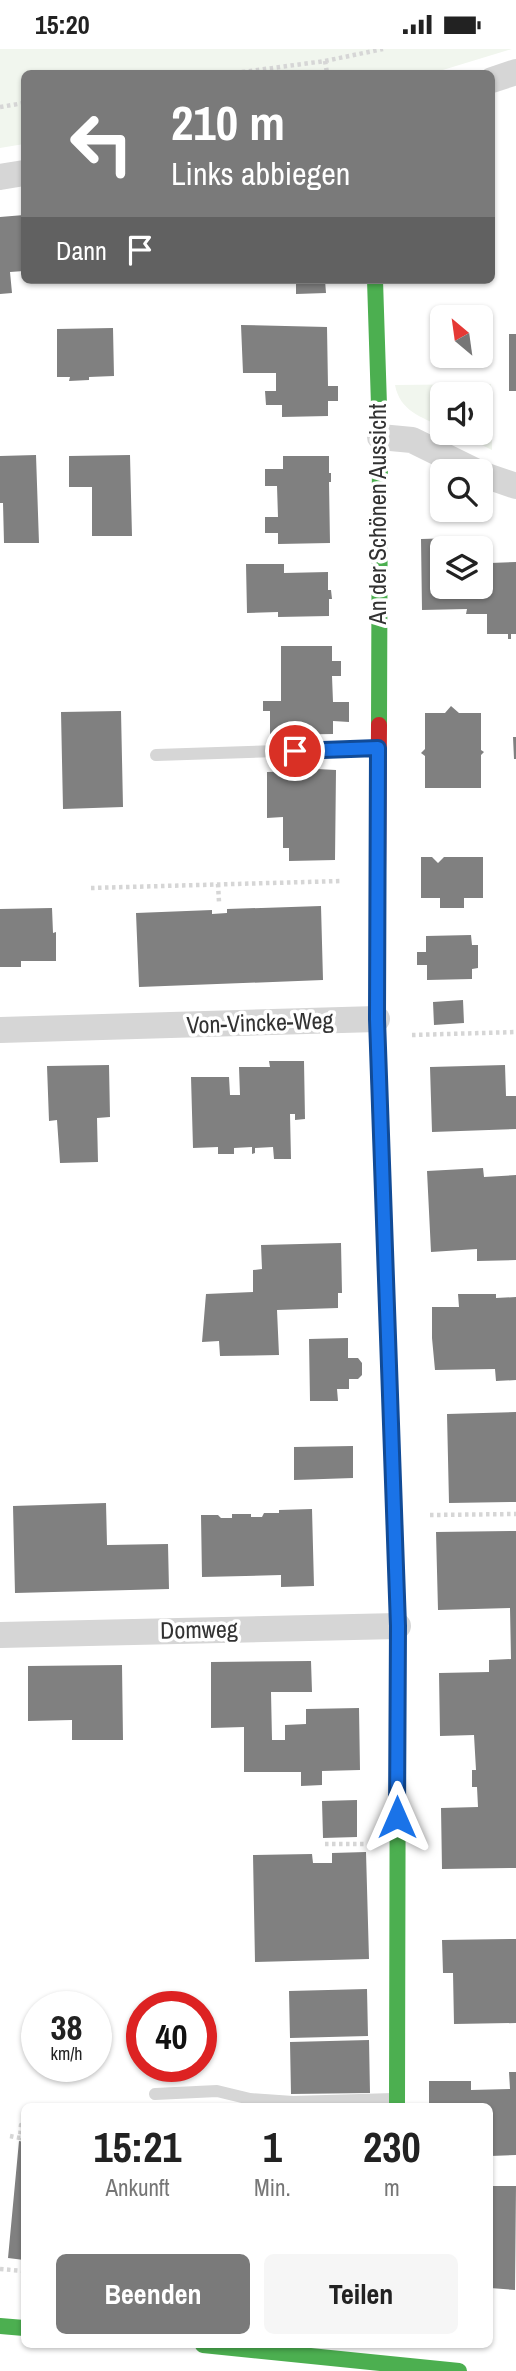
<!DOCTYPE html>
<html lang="de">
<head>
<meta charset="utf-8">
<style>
  body { margin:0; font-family:"Archivo Narrow",sans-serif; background:#f6f6f6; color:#222; height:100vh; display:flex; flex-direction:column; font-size:26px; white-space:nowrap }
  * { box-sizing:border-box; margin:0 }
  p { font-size:23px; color:#767676 }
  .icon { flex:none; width:38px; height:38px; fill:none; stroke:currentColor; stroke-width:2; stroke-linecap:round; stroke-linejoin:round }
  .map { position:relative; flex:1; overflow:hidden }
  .sheet { position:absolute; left:21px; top:2054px; width:472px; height:245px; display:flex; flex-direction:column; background:#fff; border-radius:10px; box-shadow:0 2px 5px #0004 }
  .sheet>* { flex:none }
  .top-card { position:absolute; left:21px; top:21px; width:474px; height:214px; border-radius:10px; box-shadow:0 2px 5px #0004; background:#7a7a7a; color:#fff; overflow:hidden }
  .needle { width:46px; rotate:331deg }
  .fabs { position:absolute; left:430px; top:256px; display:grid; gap:14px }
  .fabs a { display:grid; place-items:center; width:63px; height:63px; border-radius:10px; background:#fff; box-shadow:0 2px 5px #0004; font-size:35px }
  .speed { position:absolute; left:21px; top:1942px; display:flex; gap:14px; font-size:35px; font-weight:700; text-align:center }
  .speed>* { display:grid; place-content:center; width:91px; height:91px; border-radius:50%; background:#fff; box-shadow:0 2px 5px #0004; line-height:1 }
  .speed small { font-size:18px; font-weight:400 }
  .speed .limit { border:10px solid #d22; background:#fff; color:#111 }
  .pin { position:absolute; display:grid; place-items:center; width:60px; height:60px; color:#fff; margin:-30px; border:4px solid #fff; border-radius:50%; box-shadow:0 2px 7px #0007 }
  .me { position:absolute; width:77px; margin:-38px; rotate:0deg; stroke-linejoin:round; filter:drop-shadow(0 0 5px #0008) }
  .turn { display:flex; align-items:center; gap:24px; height:147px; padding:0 35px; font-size:32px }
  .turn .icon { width:91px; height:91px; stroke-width:2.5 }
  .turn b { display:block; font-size:49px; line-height:60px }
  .then { display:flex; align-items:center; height:66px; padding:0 35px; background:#0003; gap:14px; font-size:26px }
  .eta { display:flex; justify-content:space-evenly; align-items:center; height:119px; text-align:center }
  .eta b { font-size:42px; font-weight:800; line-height:49px }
  .button { display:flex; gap:14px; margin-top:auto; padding:14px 35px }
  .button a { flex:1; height:80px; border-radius:10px; background:#7a7a7a; color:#fff; font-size:28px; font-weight:800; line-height:80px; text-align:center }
  .button a+a { background:#f6f6f6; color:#222 }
  .status { display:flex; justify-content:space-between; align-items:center; height:49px; padding:0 35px; background:#fff; direction:ltr }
  .status svg { height:19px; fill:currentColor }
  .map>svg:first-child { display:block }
</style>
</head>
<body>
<div class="status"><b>15:20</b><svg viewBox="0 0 49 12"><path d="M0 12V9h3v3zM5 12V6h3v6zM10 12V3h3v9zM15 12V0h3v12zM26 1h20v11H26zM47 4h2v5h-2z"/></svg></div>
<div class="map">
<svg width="516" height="2322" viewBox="0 0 516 2322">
  <rect width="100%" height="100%" fill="#fff"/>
  <path fill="#f1f6ee" d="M0,0H512L433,24H24V95L0,99Z
    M491,335L492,401L455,383H481V345H443V378C421,368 400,362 395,336Z"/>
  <path fill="#808080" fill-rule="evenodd" d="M24,166V222L10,223L12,244L0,245V168Z
    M296,231H325L326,244L296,245Z
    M241,276L327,278L328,337H338V352H328V367L282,368V356H266L265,342H276V324H243Z
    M113,279L114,327L89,328V331L69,332L70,328H57V280Z
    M509,285H516V342H509Z
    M36,406L39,494H4L3,454H0V407Z
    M130,406L132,487H92V438H69V407Z
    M283,407H329V424H331V433H329L330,494L278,495V484H265V468H278L277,437H265V420H283Z
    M456,489V496L490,495V514L516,513V585H511V590H508V585H487V565H466L467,560L422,561L421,490ZM443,499H481V537H443Z
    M246,515H284V524L328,523V541H331L332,550H329V567L278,568V563L247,564Z
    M281,597H332V612H341V627H332L333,653H349V673L333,672V685L270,686V662H263V652H281Z
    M451,657L459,664H481V701L484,703L481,706V739H425V707L421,704L425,700V664H445Z
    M121,662L123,758L63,760L61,663Z
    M513,688H516V710H514Z
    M298,719L336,721L335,811L289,812V799H283V768L267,769V723L298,722Z
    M421,808H432L438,814L444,808H483V849H464V859H440V849H421Z
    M321,857L323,931L139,938L136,864L212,861V865L227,864V860Z
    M52,859L53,884L56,883V912H21V918H0V860Z
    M471,886L472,896H478V919L472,920V930L427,931V916H417V903H426V887Z
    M463,951L464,974L434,976L433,953Z
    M269,1012H304L305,1070L295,1071V1065H290L291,1110H274L273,1098L255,1099V1104L252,1105V1098L234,1099V1105H218V1098L193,1099L191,1028H229L230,1046H240L239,1018H270Z
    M109,1016L110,1068L97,1069L98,1113L60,1114L57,1071L49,1072L47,1017Z
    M505,1016L506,1047H516V1080L432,1083L430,1018Z
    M483,1119L484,1128L516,1126V1211L477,1212V1200L431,1203L427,1122Z
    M341,1194L342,1244H338V1259L277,1261L279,1306L220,1307L219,1292L202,1293L206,1245L253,1243V1221L262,1220L261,1196Z
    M458,1245H496V1249L516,1248V1331L496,1332L495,1320L435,1321L432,1289V1258H459Z
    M348,1289V1309H358L362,1314V1326L358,1330H349V1340H337L338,1352H310L309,1290Z
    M516,1363V1453L449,1454L447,1365Z
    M353,1397V1429L294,1431V1398Z
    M106,1454L107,1496L168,1495L169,1540L15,1544L13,1457Z
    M312,1460L314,1537L281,1538V1526L202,1528L201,1466H218L221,1469H232V1465H251V1468H262L264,1464H279V1461Z
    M516,1482V1819L442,1820L441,1759L478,1758L477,1738H472V1721H476L474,1686L440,1687L439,1624L489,1623V1611L511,1610L510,1559L438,1561L436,1483Z
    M311,1612L312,1643H271L272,1691H285V1676L306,1675V1660L359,1659L360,1721L322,1722V1736L301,1737V1723H244V1678L211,1679V1613Z
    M122,1616L123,1691H72V1671L28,1672V1617Z
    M357,1751V1788L323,1789L322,1752Z
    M366,1803L369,1910L255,1913L253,1806L312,1805L313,1814H332V1804Z
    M516,1890V1974L454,1975L453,1924H443L442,1891Z
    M367,1940L368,1987L290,1989L289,1942Z
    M369,1991L370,2044L291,2045L290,1993Z
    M509,2023H516V2106L490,2107V2058H429V2032H471V2041L510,2040Z
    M19,2092L24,2093V2211L8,2209Z
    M490,2137H516L515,2241L490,2239Z"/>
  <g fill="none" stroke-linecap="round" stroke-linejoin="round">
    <path stroke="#d6d6d6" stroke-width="4.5" stroke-dasharray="3.5 3.5" stroke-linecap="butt" d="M325,12L327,24
      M235,24L325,12L383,0
      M0,58L24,54
      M218,835L219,853
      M91,839L342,832
      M412,986L516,983
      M430,1466L516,1465
      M325,1795H365
      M10,2087L20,2089L21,2076H24
      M0,2220L24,2222"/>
    <path stroke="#d6d6d6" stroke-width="12" d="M156,706L374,699
      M155,2045L217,2042L250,2050L293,2053L393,2050"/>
    <path stroke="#d6d6d6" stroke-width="26" d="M492,31L516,23
      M0,128L24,124
      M380,388L412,391L475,422
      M481,425L516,437
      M0,981L377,970
      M0,1586L398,1577"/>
    <path stroke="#4caf50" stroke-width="16" d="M375,231L380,388L379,676
      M379,1037L398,1577L397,2058
      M0,2277L24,2279
      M203,2296L459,2322"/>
    <path stroke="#c62828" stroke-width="16" d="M379,676L377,970L379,1037"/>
  </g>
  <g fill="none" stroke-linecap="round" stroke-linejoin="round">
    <defs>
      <path id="route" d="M295,702L378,699L377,970L398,1577L397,1768"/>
    </defs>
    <use href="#route" stroke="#114b97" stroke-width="18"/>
    <use href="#route" stroke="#1a73e8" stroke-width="12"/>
  </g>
  <g text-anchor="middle" stroke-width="7" stroke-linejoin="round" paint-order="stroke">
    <g font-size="24" fill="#323232" stroke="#fff">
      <text transform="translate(378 465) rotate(-90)" y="8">An der Schönen Aussicht</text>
      <text transform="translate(260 974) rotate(-2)" y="8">Von-Vincke-Weg</text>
      <text transform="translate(199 1581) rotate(-1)" y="8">Domweg</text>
    </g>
  </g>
</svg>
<div class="fabs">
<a><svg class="needle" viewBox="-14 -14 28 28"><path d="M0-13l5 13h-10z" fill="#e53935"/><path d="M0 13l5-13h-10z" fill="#767676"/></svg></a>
<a><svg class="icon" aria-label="sound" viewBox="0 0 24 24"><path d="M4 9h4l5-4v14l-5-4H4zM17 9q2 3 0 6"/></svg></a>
<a><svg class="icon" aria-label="search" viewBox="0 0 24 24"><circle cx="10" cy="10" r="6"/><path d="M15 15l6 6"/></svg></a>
<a><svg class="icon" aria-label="layers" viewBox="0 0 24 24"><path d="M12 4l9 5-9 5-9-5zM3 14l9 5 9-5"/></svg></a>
</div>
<div class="speed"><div>38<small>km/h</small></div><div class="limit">40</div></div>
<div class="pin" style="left:295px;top:702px;background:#d93025"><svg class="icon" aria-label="arrive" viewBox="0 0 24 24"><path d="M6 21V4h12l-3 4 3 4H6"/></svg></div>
<svg class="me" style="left:397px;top:1768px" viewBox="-20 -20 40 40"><path d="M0-17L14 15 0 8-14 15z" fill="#1a73e8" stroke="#fff" stroke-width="4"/></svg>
<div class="top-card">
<div class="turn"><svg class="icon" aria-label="left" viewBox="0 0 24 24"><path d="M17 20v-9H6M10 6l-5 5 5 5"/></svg><div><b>210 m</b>Links abbiegen</div></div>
<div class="then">Dann<svg class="icon" aria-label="arrive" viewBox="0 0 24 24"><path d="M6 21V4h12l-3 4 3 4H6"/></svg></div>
</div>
<section class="sheet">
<div class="eta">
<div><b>15:21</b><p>Ankunft</p></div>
<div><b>1</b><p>Min.</p></div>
<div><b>230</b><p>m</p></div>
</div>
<div class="button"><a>Beenden</a><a>Teilen</a></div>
</section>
</div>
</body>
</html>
